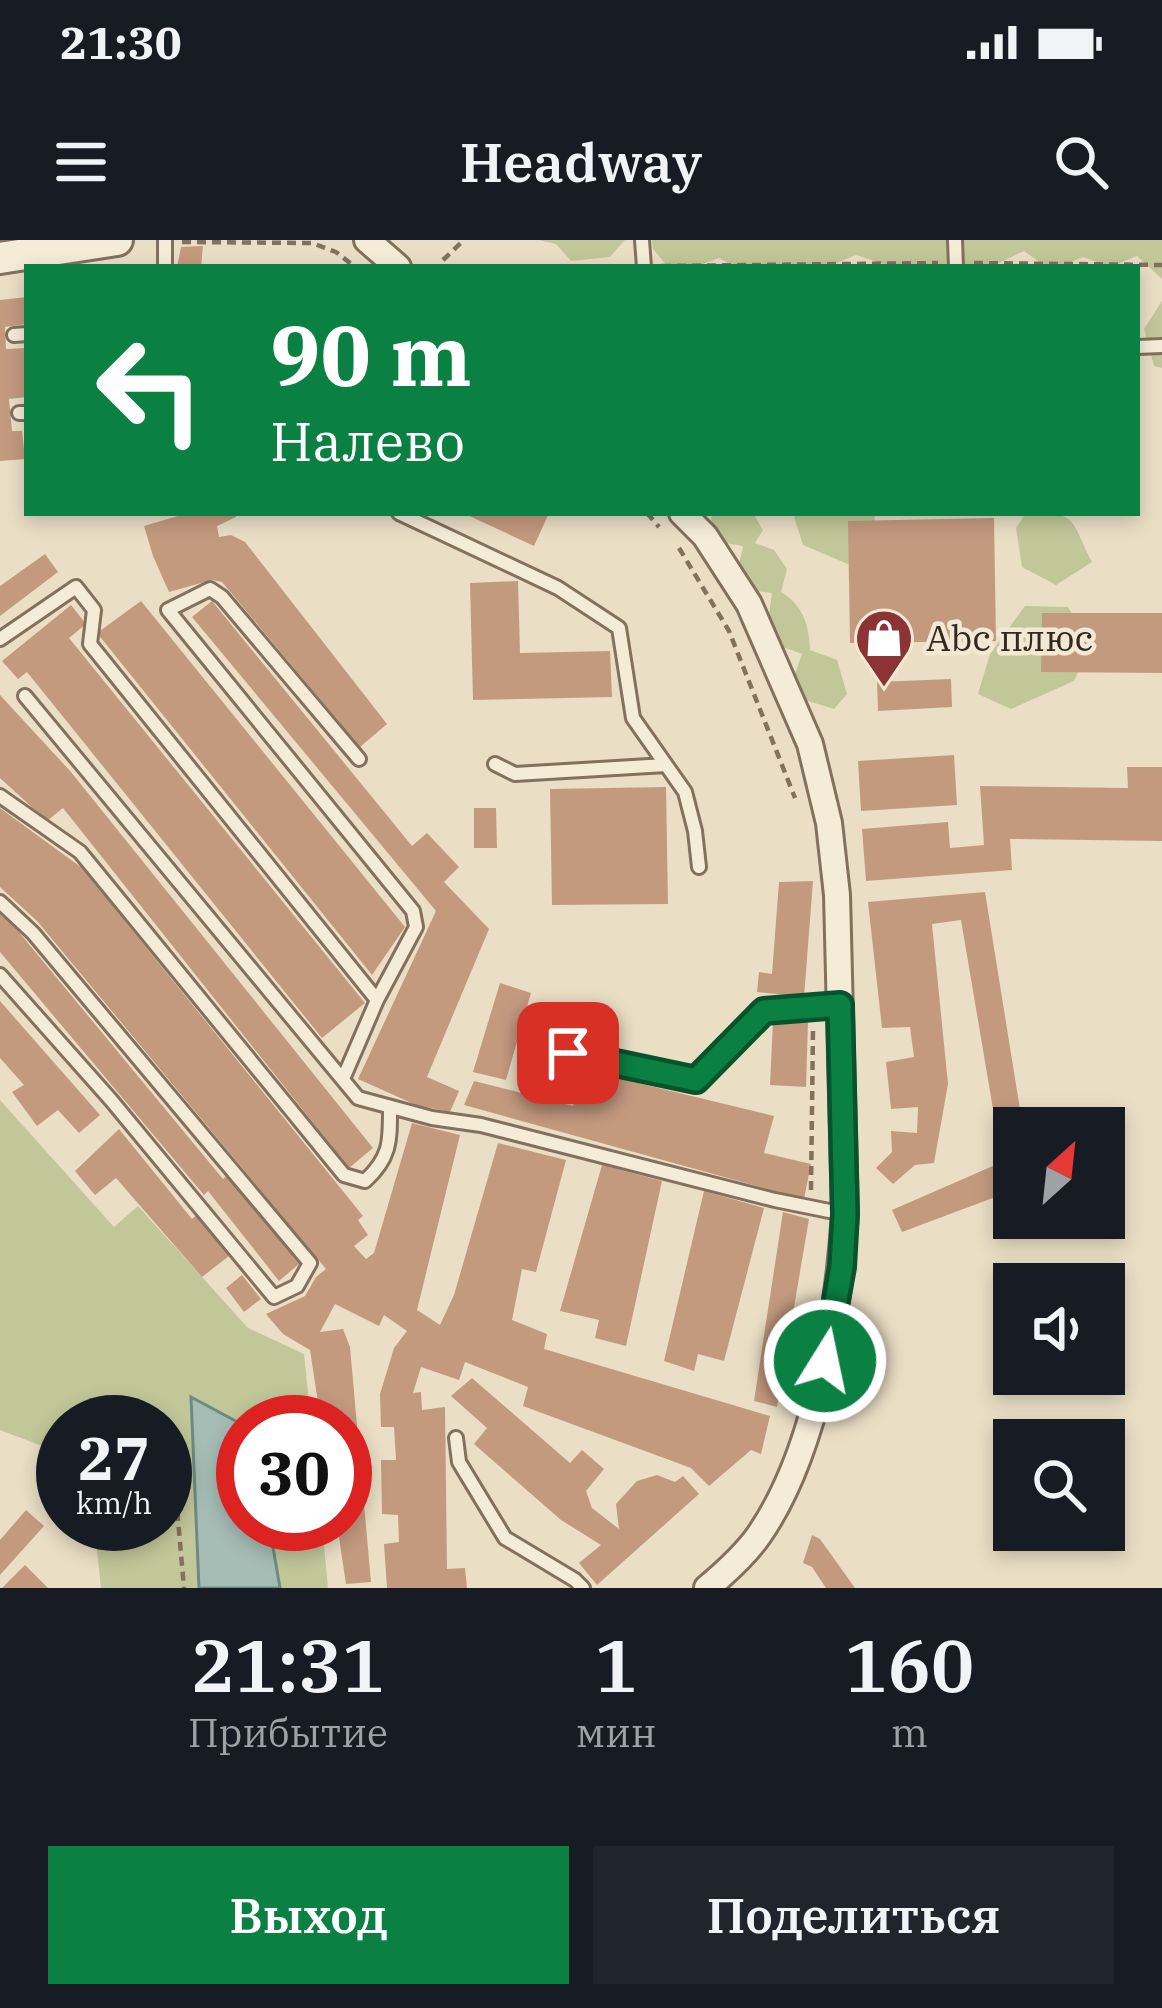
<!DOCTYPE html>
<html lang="ru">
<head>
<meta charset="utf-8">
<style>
  body { margin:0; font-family:"IBM Plex Serif",serif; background:#20242c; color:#f1f3f6; height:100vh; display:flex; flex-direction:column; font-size:45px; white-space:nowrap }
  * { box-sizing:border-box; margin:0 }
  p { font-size:39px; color:#9ea1a6 }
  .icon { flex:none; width:66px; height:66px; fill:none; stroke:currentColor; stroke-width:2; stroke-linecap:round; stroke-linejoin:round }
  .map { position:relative; height:1348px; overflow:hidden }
  .sheet { display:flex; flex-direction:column; background:#171b24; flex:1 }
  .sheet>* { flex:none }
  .guide { position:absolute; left:24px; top:24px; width:1116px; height:252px; border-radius:0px; box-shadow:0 6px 18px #0003; background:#0b8043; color:#fff; overflow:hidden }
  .needle { width:78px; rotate:27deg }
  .fabs { position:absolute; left:993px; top:867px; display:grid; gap:24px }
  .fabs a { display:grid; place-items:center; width:132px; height:132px; border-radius:0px; background:#171b24; box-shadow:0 6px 18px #0003; font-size:60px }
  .speed { position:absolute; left:36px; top:1155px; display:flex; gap:24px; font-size:60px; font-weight:700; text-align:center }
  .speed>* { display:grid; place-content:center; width:156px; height:156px; border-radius:50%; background:#171b24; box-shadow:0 6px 18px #0003; line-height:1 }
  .speed small { font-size:30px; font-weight:400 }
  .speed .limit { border:18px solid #d22; background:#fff; color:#111 }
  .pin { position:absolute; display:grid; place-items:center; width:102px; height:102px; color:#fff; margin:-51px; border-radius:24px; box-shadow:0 6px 18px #0006 }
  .me { position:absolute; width:132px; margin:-66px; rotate:10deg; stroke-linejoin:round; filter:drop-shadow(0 0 9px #0008) }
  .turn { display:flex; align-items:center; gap:42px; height:252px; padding:0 48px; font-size:54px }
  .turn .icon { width:156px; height:156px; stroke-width:2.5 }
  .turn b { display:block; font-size:84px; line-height:102px }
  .eta { display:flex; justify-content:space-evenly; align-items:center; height:204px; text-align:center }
  .eta b { font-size:72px; font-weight:600; line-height:84px }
  .primary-button { display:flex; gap:24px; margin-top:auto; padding:24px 48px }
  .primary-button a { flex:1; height:138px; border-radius:0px; background:#0b8043; color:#fff; font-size:48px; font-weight:600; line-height:138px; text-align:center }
  .primary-button a+a { background:#20242c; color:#f1f3f6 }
  .status { display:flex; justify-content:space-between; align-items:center; height:84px; padding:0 60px; background:#171b24; direction:ltr }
  .status svg { height:33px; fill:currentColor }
  header { display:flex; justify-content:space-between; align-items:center; height:156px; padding:0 48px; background:#171b24; font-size:54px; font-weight:600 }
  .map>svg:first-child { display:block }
</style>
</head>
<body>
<div class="status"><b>21:30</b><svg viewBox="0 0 49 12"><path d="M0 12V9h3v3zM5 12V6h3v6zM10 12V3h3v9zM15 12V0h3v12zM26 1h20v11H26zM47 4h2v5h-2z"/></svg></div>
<header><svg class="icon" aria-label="menu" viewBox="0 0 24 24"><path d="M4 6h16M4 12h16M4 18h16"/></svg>Headway<svg class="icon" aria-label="search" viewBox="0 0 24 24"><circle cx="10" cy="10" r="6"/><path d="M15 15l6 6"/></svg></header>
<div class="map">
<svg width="1162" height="1348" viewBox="0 0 1162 1348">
  <rect width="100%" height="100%" fill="#eadec5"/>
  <path fill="#c2c79a" d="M539,0H625L610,17L571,21L556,4Z
    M652,0H1162V39L1137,16L1110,27L1083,17C1051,30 1053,32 1024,11L990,27H893L856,15L827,27H796L783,23L768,27H736L719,18L695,27H668L653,9Z
    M1162,61V128L1154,126L1144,89Z
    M712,273H753L763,290L755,303L774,310L787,329L781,352C803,365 809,385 810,410L837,420L847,454L834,469L805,460L795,434L802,414L783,407L769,375L772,353L756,351L739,325L743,306L725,303L711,280Z
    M799,273H874L878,303L857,328L803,305L794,277Z
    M1026,273C1079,273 1069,277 1092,322L1056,345L1022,327L1016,288Z
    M1025,366L1068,367L1091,404L1074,441L1011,469L978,454L990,414Z
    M0,860L114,987L138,966L248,1088L304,1114L311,1182H243V1284H322L328,1348H101L94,1284H165V1182H63V1214L0,1190Z"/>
  <path fill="#a6bdb6" stroke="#6e8b83" stroke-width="3" d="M191,1157L243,1185V1284H269L280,1348H199Z"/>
  <path fill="#c49a7f" d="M203,6L201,27H177L181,7Z
    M27,57V84L5,87L6,109L27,108V157L9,159L12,191H22L25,219L0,221V60Z
    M188,273H235L236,277L217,286L219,297L231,295L245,302L387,484L360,507L222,342L212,340L169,352L153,316L144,286Z
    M463,273H549L534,306Z
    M994,278L996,401L850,403L848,281Z
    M45,314L58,332L0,376V346Z
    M518,341L520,413L610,411L612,457L473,460L470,343Z
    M141,361L405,687L372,735L97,393Z
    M212,361L412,606L427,593L459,627L444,642L489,689L427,837L459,851L450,872L416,865L358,839L436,671L192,377Z
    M71,365L86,384L69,398L365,763L322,798L27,432L18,439L2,421Z
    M1042,373H1162V433L1041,432Z
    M951,439L952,467L878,471L877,442Z
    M0,455L71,532L373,908L349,928L63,568L47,581L0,538Z
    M954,515L957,565L861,571L858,521Z
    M1127,527H1162V601L1010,599L1012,630L866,641L862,589L948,582L950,608L984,605L980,546L1128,548Z
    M666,547L668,664L552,665L550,549Z
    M0,568L82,628L363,976L358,980L368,995L354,1006L366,1019L374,1013L412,883L460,895L417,1070L440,1085L454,1055L498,903L566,920L536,1032L522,1029L512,1080L547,1094L544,1109L770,1176L761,1214L751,1210L709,1246L691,1228L523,1166L528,1147L465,1122L459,1140L421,1127L413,1153L421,1152L422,1170L445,1167L447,1329L465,1328L467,1348H387L384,1304L399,1302L398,1275L382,1274L381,1220H396L394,1187H381L380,1154L394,1108L407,1091L384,1075L379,1086L335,1064L320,1092L343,1089L350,1107L371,1342L346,1344L337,1284H345V1182H321L310,1110L283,1094L266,1074L305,1056L316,1037L326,1029L37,681L0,647Z
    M474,568H496L497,608H474Z
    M813,641L804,757L757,752L759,732L772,734L779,642Z
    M985,652L1023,888H1014V950L902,992L892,970L1002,922L961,680L932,684L948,844L934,923L915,925L893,944L876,928L892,912L891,891L917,893L918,867L891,869L886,822L914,817L910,787L882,788L868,662Z
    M0,674L18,691L223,939L228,934L299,1024L279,1041L208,951L204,955L0,712Z
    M500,743L531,753L506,840L473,832Z
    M0,761L100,875L79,893L58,870L37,886L12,852L24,845L0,818Z
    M773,781H808L806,847L770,845Z
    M584,830L774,876L764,913L811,924L804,959L464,865L474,841L573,866Z
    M119,889L192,979L197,975L229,1016L202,1037L116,938L95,955L75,931Z
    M602,925L662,941L626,1106L595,1098L599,1080L560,1071Z
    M704,951L764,968L724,1121L698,1114L694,1131L664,1121Z
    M783,972L809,979L777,1167L754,1161Z
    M242,1035L261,1059L244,1072L226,1048Z
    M472,1138L570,1223L582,1210L604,1229L586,1251L592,1268L619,1289L616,1264L637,1241L657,1235L675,1242L683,1236L699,1254L597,1345L579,1323L601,1305L561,1280L474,1204L487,1188L451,1156Z
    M26,1270L44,1286L0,1335V1300Z
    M812,1295L820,1299L855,1348H826L812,1327L803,1323Z
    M25,1325L48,1348H2Z"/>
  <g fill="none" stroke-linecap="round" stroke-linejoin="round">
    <defs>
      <path id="service" d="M165,0V27
        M642,0L644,27
        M955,0L956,27
        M14,95L27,94
        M1137,107L1162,106
        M19,173H27
        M399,273L558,348L619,388L633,478L685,552L695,591L699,627
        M0,399L76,347L94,370L90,404L377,760
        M25,456L358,858L432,878L481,885L775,960L844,974
        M495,524L515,534L666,525
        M0,556L80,612L344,935L365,941C391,917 390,901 390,867
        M0,662L33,693L310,1023L297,1046L274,1057L111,860L0,735
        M569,813L696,840L764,771L839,765
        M343,839L377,760L416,687L413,671L168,370L210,349L222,357L359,519
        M456,1198L459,1222L505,1298L575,1340L583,1348"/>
      <path id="minor" d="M367,0L398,27
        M682,273L705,296L749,364L810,504L829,583L837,655L845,974C838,1074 817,1211 759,1295C745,1315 726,1332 707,1348"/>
      <path id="tertiary" d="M0,18L117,0"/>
    </defs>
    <use href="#service" stroke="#83705d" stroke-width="18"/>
    <use href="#minor" stroke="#83705d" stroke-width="30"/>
    <use href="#tertiary" stroke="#83705d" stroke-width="36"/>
    <path stroke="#83705d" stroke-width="4.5" stroke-dasharray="9 6" stroke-linecap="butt" d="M182,2L312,3L336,12L355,27
      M443,20L464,0
      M974,23L1162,25
      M662,26L938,23
      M647,273L659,287
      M679,308L729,391L795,558
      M811,950L813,788
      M176,1257L184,1348"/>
    <use href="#service" stroke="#f5ecd8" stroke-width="12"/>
    <use href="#minor" stroke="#f5ecd8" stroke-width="24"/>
    <use href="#tertiary" stroke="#f5ecd8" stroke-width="30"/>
  </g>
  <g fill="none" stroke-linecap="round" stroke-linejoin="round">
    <defs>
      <path id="route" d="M568,813L696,840L764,771L840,765L845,974L842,1027L825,1121"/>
    </defs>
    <use href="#route" stroke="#07532c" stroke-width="30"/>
    <use href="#route" stroke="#0b8043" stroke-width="21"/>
  </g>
  <defs>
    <symbol id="shop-pin" viewBox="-11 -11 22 30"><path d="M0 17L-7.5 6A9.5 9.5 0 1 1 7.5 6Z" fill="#8c3335" stroke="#f2e9d4"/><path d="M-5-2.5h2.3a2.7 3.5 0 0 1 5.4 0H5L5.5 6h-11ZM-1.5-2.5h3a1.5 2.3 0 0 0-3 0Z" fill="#fff"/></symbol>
  </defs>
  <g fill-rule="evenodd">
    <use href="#shop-pin" x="851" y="365" width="66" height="90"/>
  </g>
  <g text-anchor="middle" stroke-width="9" stroke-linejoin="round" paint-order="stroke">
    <g font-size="36" fill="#34291f" stroke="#f2e9d4" text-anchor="start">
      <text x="926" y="411">Аbc плюс</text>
    </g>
  </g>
</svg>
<div class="fabs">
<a><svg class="needle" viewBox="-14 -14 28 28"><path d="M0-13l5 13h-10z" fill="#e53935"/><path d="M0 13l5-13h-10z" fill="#9ea1a6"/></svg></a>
<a><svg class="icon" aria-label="sound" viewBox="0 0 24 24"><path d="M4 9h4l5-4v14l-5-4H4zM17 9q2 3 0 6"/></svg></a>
<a><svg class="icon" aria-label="search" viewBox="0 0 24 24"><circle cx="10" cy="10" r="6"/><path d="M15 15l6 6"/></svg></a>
</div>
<div class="speed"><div>27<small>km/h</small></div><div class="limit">30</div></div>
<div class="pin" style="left:568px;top:813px;background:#d93025"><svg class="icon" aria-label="arrive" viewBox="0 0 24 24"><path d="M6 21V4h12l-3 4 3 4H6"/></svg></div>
<svg class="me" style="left:825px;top:1121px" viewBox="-20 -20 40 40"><circle r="17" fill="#0b8043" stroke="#fff" stroke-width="3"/><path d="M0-11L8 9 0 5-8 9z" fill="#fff"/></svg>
<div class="guide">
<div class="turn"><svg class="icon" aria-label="left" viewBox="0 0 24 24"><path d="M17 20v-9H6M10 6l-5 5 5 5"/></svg><div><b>90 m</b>Налево</div></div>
</div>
</div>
<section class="sheet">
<div class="eta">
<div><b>21:31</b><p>Прибытие</p></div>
<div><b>1</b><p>мин</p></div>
<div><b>160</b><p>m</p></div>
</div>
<div class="primary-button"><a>Выход</a><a>Поделиться</a></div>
</section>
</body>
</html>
